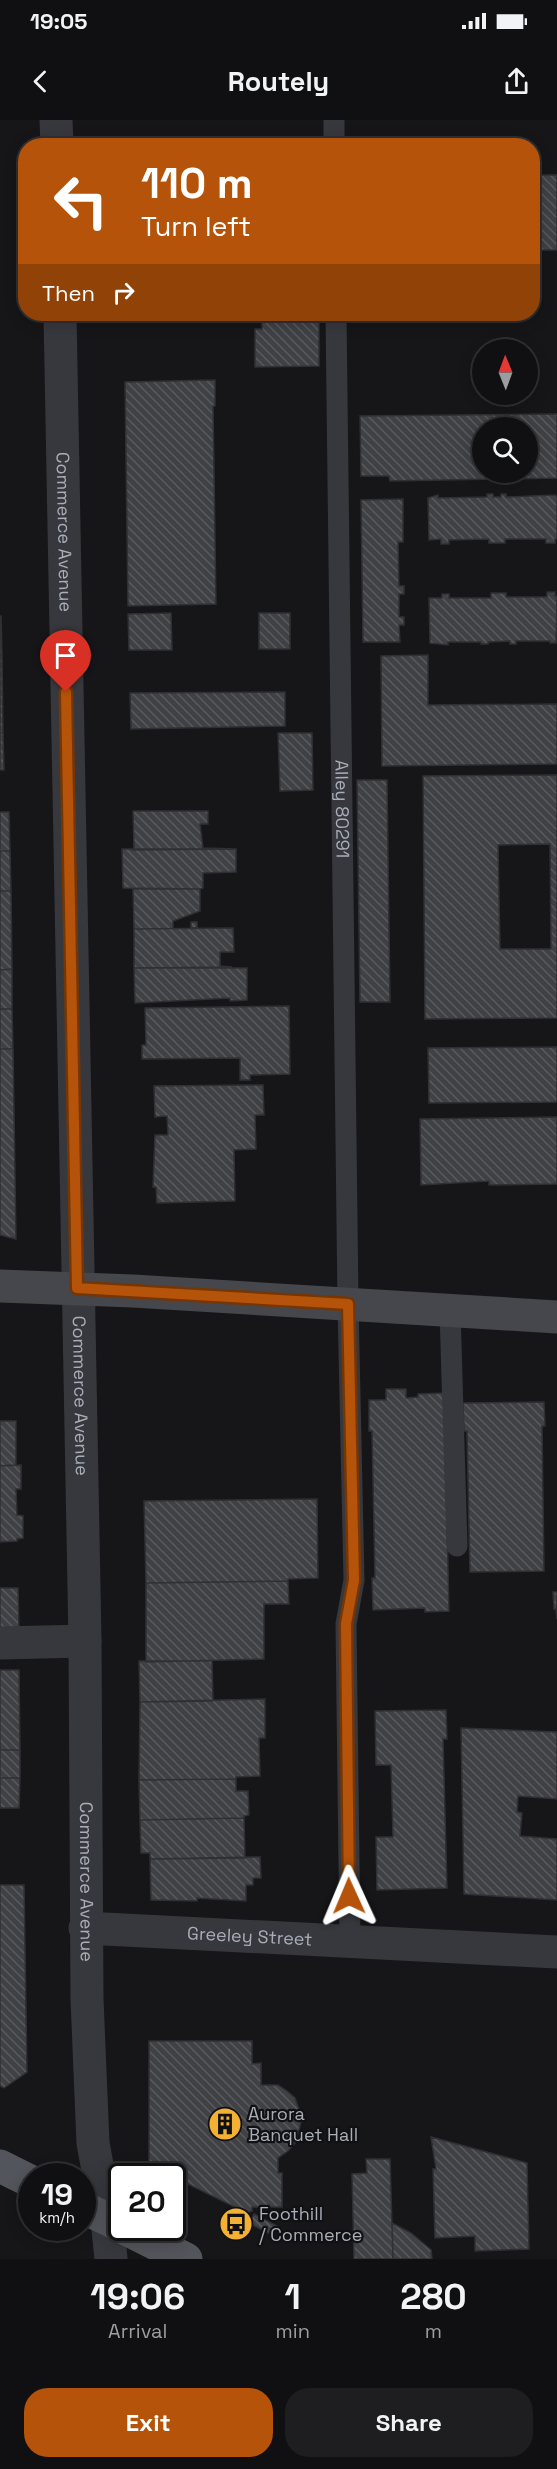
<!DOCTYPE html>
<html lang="en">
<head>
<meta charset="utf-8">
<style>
  body { margin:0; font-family:"Space Grotesk",sans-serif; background:#1e1e20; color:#f1f3f6; height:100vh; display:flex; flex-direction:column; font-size:22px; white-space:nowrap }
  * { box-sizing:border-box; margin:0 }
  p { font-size:20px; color:#9c9d9f }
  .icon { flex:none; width:33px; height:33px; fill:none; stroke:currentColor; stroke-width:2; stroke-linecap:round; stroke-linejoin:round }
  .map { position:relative; height:2139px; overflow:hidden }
  .drawer { display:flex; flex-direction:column; background:#101012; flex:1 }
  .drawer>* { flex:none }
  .guide { position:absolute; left:18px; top:18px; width:522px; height:183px; border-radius:24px; box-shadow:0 3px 15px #0003,0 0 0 2px #303032; background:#b45309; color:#fff; overflow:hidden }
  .needle { width:39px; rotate:359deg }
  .fabs { position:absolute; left:472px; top:219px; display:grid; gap:12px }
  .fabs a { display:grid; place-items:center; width:66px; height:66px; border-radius:50%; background:#101012; box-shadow:0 3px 15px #0003,0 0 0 2px #303032; font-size:30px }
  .speed { position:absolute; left:18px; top:2043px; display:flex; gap:12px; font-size:30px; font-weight:700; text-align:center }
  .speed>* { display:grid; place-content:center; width:78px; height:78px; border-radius:50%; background:#101012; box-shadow:0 3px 15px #0003,0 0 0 2px #303032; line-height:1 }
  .speed small { font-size:15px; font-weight:400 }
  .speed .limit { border:3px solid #111; border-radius:9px; background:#fff; color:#111 }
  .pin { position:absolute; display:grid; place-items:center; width:51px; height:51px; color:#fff; margin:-62px -26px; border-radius:50% 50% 50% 0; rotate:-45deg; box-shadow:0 0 6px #0007 }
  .pin .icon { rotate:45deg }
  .me { position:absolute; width:66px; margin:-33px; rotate:359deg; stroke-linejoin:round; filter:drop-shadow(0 0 4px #0008) }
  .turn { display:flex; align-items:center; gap:21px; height:126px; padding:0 24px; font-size:27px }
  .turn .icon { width:78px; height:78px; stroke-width:2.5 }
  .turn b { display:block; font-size:42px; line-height:51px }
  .then { display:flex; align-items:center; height:57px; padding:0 24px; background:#0003; gap:12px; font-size:22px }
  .eta { display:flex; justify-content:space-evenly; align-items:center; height:102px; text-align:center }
  .eta b { font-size:36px; font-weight:600; line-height:42px }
  .button { display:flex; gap:12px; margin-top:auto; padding:12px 24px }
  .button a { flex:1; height:69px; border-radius:24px; background:#b45309; color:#fff; font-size:24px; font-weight:600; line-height:69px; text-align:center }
  .button a+a { background:#1e1e20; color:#f1f3f6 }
  .status { display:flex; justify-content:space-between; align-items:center; height:42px; padding:0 30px; background:#101012; direction:ltr }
  .status svg { height:16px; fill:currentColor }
  header { display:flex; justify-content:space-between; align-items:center; height:78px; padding:0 24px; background:#101012; font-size:27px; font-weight:600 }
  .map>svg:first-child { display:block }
</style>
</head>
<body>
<div class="status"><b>19:05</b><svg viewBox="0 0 49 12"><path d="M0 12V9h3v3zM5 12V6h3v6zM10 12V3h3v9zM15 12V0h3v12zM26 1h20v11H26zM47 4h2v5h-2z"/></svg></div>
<header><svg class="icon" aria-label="back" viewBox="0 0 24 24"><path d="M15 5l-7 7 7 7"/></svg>Routely<svg class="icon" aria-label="share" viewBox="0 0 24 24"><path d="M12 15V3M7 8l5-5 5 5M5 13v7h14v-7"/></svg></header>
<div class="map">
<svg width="557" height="2139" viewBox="0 0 557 2139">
  <defs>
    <pattern id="building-back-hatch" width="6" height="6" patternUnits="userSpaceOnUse" patternTransform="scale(1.5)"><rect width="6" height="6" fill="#404145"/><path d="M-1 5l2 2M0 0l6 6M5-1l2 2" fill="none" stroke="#595a5e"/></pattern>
  </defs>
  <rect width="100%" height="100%" fill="#161618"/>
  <path fill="url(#building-back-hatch)" stroke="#303034" stroke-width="1.5" fill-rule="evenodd" d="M168,21V26H120V22Z
    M268,23V26H187V24Z
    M537,55H557V130H539V122L532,123V72L537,73Z
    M267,194H319V246L255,247V209H262V197H267Z
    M215,260V286H213L216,484L128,486L125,262Z
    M557,294V358L390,361L389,356H361L360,296ZM483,308H528V352H483Z
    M487,374H493V377H501V374H506V377L555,375L557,377V419H555V423H546V419H505V423H489V419L449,420V424H441V419L429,420L428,378L438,375V378L487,377Z
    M403,379V422H398L399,466H404V474H399V497H404V505H399L400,522H363L361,380Z
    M547,472H555V476H557L556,523H550V521H516V524H510V521L488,522V524H481V522H448V525L430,523L429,478H442V474H449V478H491V473H506V477H547Z
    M171,493L172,530H129L128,494Z
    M259,493H290V529H259Z
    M0,496H1L2,535H0Z
    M0,535H2L3,613H0Z
    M428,535V585L557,584V644L382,646L381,536Z
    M285,572V606L131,609L130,573Z
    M0,613H3L4,650H0Z
    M278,613H312L313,670L280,671Z
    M557,655V898L425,899L423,656ZM550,724L551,829H500L498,725Z
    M357,660H387L390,882H360Z
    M133,691H208V704H200L203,728L236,729L132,730L134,729Z
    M0,692H9L10,731H0Z
    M122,729H236V752L203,753V768L200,769L123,768Z
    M0,731H10L11,771H0Z
    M133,769H200V791L173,801V809H134Z
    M0,771H11L12,849L0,850Z
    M191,802H197V808H191Z
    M233,808L234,832H220V846L232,847L134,848V809Z
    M134,848H247V880L230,881V878L135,883Z
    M12,849V889H0V850Z
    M289,886L290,954L250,955V960H240V938L142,939V925H146L145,888Z
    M0,889H12L13,929H0Z
    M557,927V982L429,983L428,928Z
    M0,929H13L16,1119L0,1115Z
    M263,965L264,995H255L256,1029L234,1030L235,1081L157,1083L156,1067H153L155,1015H168L167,996L155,997L154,966Z
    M557,997V1064L489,1065V1061L421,1065L420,999Z
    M386,1269H406V1278L418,1277V1274L444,1273L449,1491L425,1492V1488L373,1490L372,1458H375L372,1311H369V1280H386Z
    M544,1282L545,1306H542L544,1451L470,1452L467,1311H464L463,1283Z
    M0,1301H16V1345L0,1346Z
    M21,1345V1369H16L17,1395L23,1396V1418L17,1419V1421L0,1422V1346Z
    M317,1379L318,1458L288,1459V1461L146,1463L144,1381Z
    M288,1461L289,1484H264V1539L146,1542V1463Z
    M0,1468H18L19,1511L0,1512Z
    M553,1472H557V1499L556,1489H554Z
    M139,1541H212L213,1581L140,1582Z
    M0,1550H19L20,1630H0Z
    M265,1579V1618H259L260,1656L236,1657V1659L139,1660L140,1582Z
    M446,1590L447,1619H443L447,1768L377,1770L376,1717H393L391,1645H376L375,1591Z
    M461,1608L557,1612V1679L518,1676L517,1692L522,1693L520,1716L557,1719V1780L464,1774Z
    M0,1630H20V1658H0Z
    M0,1658H20L19,1688H0Z
    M236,1659V1671H248L249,1695L244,1696V1698L140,1700L139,1660Z
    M244,1698L245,1738L150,1739V1733H141L140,1700Z
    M260,1737L261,1758H253V1765H246V1781L197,1778V1781L151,1780L150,1739Z
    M0,1765H24L27,1952L4,1968L0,1966Z
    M149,1921H252V1944L261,1943V1965H278L287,1971L295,1978L302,1998L296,2022L288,2031L278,2038V2053H282V2087H252V2091L247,2093L149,2045Z
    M431,2017L527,2043L529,2129L475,2131V2116L435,2118L433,2049H436Z
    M366,2039H390L393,2139H354L352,2054L367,2053Z
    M254,2094L277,2106L272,2115L249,2103Z
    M392,2103L411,2113L431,2130L432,2139H393Z"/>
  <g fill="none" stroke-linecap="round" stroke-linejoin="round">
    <g stroke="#37383d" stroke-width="21">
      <path d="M334,0V26"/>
      <path id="s1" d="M336,194L348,1184L354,1460L346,1504L350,1822"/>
      <path d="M450,1190L457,1426"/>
    </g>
    <g stroke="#37383d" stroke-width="33">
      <path d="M0,1523L85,1521"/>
      <path id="s2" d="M85,1808L557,1832"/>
      <path d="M107,2099L111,2139"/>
    </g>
    <g stroke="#37383d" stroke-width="33">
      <path d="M56,0L57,26"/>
      <path id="s3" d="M60,194L85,1521L87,1879L93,2023L107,2099"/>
    </g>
    <path stroke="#45474d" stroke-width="33" d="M0,1166L133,1171L557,1197"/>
    <path stroke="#53555c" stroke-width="33" d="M0,2046L32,2062
      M82,2087L122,2106
      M124,2108L186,2139"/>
  </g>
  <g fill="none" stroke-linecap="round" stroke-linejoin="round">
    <defs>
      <path id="route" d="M66,572L77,1168L348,1184L354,1460L346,1504L349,1776"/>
    </defs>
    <use href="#route" stroke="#753606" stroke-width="15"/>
    <use href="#route" stroke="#b45309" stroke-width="10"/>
  </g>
  <defs>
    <symbol id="building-disc" viewBox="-11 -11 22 22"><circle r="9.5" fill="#f2b134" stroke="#111113"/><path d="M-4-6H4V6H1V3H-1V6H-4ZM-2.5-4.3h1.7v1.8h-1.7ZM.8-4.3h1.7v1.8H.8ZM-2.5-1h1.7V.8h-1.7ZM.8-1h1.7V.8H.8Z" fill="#111"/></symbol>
    <symbol id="bus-disc" viewBox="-11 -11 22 22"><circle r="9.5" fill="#f2b134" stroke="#111113"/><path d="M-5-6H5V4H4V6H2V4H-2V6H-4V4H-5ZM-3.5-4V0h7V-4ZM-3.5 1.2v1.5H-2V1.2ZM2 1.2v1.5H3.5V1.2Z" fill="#111"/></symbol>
  </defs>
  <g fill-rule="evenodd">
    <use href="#building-disc" x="206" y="1985" width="38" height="38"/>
    <use href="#bus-disc" x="217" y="2085" width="38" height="38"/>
  </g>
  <g text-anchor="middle" stroke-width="4.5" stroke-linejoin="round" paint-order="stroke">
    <g font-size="18" fill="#a8adb8" stroke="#111113">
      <text dy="6" stroke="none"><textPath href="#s3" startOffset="218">Commerce Avenue</textPath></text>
      <text dy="6" stroke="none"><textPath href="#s1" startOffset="495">Alley 80291</textPath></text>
      <text dy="6" stroke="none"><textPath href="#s3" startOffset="1082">Commerce Avenue</textPath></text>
      <text dy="6" stroke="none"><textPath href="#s3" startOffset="1568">Commerce Avenue</textPath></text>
      <text dy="6" stroke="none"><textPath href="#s2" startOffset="165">Greeley Street</textPath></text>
    </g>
    <g font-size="18" fill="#a8adb8" stroke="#111113" text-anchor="start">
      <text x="248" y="2000">Aurora<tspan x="248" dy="21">Banquet Hall</tspan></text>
      <text x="259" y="2100">Foothill<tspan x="259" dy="21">/ Commerce</tspan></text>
    </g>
  </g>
</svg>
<div class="fabs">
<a><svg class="needle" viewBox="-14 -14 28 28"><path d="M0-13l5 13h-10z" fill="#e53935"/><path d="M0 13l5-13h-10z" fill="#9c9d9f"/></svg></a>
<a><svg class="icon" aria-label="search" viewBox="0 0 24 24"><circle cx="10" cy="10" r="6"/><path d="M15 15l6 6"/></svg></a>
</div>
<div class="speed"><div>19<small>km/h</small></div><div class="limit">20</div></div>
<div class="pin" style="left:66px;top:572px;background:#d93025"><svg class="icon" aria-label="arrive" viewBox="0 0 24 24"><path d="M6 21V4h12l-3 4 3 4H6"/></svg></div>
<svg class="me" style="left:349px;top:1776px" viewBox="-20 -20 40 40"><path d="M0-17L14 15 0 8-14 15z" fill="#b45309" stroke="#fff" stroke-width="4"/></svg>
<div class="guide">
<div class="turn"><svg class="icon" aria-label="left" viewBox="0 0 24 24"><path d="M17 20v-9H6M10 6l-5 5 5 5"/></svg><div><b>110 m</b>Turn left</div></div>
<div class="then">Then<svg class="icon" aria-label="right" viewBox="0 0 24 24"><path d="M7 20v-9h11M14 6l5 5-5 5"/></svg></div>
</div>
</div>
<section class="drawer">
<div class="eta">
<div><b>19:06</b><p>Arrival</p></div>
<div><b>1</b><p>min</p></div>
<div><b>280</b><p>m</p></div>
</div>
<div class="button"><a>Exit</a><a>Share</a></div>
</section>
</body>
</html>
